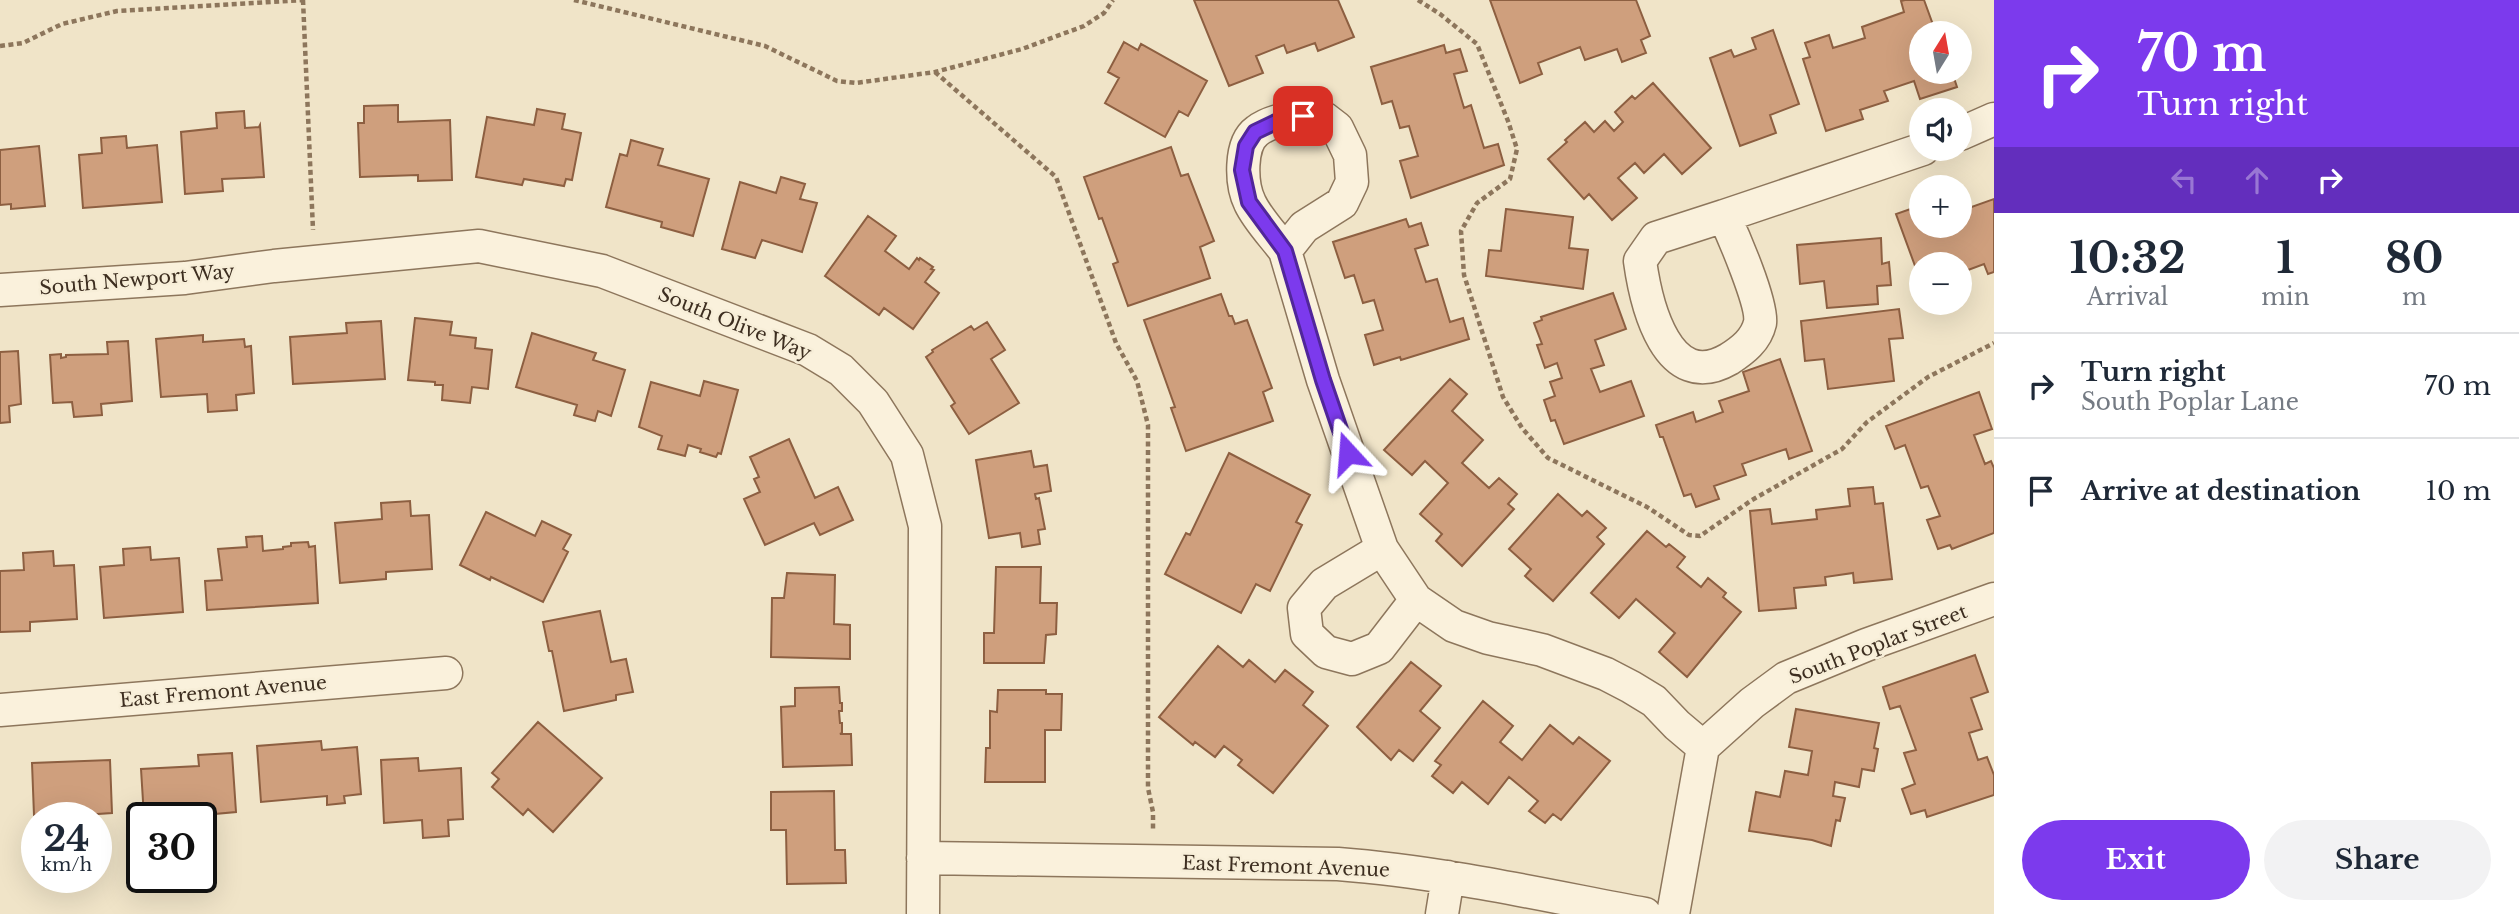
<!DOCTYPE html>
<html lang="en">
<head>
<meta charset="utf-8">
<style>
  body { margin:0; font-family:"Libre Baskerville",serif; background:#f2f2f3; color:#1f2937; height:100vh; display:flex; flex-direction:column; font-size:26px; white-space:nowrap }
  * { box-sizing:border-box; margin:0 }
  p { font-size:23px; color:#747a83 }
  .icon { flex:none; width:38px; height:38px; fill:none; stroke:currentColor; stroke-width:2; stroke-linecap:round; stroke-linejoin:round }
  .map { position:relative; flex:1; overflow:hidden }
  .side { display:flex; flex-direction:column; background:#fff; width:525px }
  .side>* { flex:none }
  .guide { background:#7c3aed; color:#fff; overflow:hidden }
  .needle { width:46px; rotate:11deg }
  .fabs { position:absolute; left:1909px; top:21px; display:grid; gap:14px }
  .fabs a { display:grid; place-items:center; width:63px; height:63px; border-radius:50%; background:#fff; box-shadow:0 7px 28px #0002; font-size:35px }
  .speed { position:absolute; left:21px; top:802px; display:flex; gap:14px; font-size:35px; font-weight:700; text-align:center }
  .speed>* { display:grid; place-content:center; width:91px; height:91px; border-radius:50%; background:#fff; box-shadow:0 7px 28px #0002; line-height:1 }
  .speed small { font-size:18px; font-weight:400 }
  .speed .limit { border:4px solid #111; border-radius:10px; background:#fff; color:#111 }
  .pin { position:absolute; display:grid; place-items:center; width:60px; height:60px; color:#fff; margin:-30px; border-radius:14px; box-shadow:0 4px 10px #0006 }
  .me { position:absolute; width:77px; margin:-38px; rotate:341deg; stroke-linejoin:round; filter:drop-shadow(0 0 5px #0008) }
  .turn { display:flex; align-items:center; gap:24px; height:147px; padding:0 28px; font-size:32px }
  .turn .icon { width:91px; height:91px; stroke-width:2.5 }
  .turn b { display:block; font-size:49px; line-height:60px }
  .lanes { display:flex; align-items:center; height:66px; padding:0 28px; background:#0003; justify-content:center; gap:35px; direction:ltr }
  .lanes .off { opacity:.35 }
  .eta { display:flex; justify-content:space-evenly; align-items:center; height:119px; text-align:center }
  .eta b { font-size:42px; font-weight:700; line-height:49px }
  .primary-button { display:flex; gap:14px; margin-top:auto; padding:14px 28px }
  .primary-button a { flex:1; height:80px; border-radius:42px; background:#7c3aed; color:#fff; font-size:28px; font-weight:700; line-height:80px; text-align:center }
  .primary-button a+a { background:#f2f2f3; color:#1f2937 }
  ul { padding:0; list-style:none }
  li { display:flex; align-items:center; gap:21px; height:105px; padding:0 28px; border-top:2px solid #e0e1e3 }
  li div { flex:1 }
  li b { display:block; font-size:26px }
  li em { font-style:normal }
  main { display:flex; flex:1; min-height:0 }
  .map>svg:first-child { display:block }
</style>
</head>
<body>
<main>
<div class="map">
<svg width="1994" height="914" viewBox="0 0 1994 914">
  <rect width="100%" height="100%" fill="#f0e4c8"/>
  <path fill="#cf9f7d" stroke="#8d5f41" stroke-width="2" d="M1194,0H1338L1354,37L1318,51L1315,43L1287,53L1284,45L1256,56L1263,73L1229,86Z
    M1490,0H1636L1650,36L1641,40L1646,53L1622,62L1617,49L1585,60L1580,47L1538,63L1542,74L1520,83Z
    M1905,0H1924L1936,33H1922V72H1952L1957,87L1920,99L1914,81L1884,91L1888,101L1860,110L1863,119L1826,131L1803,59L1810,57L1805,43L1829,35L1833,48L1865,38L1862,27L1904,12L1901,1Z
    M1773,30L1799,104L1770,115L1776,133L1740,146L1710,58L1731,50L1734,57L1756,49L1752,38Z
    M1124,42L1138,50L1141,44L1207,81L1188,116L1179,111L1165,137L1105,103L1119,78L1108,72Z
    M1444,45L1446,53L1460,49L1467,71L1454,74L1464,108L1471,105L1484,148L1498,144L1504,165L1411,198L1400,161L1418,156L1409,126L1400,128L1392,101L1382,104L1371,67Z
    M1653,83L1711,148L1682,174L1664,154L1644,173L1635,163L1618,178L1637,198L1612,220L1589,194L1584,199L1548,159L1567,142L1565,140L1585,122L1594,132L1605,121L1614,131L1623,122L1615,112L1632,96L1635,99Z
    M398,105V122L450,120L452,180L418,181V175L360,177L358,123H364V106Z
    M537,109L565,114L562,129L581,133L572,180L566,179L564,186L524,179L522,185L476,177L487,117L534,125Z
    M244,111L245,128L259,127L260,125L264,177L222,179L223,191L185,194L181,132L217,128L216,113Z
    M126,136L127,148L157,145L162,202L83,208L79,155L102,153L101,138Z
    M631,140L663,149L658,165L709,179L693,236L661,227L662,222L606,207L620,154L627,156Z
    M39,146L45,206L11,209V204L0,205V150Z
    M1171,147L1181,176L1188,174L1214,241L1200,247L1210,278L1128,306L1113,264L1118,262L1102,218L1099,219L1084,177Z
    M781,177L805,184L800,199L817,203L802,252L762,240L755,258L722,249L740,182L776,193Z
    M1994,199V272L1988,274L1984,264L1960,273V264H1922V285L1896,214L1922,205V226H1960V200H1962L1966,209Z
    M1506,209L1573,217L1569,248L1588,250L1583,289L1486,276L1489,250L1501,251Z
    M868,216L896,236L885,251L909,269L917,258L919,260L920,258L933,267L931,269L934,270L925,282L939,293L913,329L884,308L879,315L825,276Z
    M1406,219L1409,227L1421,223L1428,245L1415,249L1426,282L1437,279L1450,322L1463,318L1469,339L1401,360L1400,357L1374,365L1365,335L1383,330L1374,300L1363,303L1354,275L1345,278L1333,242Z
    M1881,238L1882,264L1889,262L1891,285L1877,286L1878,304L1827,308L1824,281L1800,284L1797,245Z
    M1613,293L1626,329L1595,340L1604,365L1591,369L1600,392L1631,381L1644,416L1564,444L1555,420L1551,421L1544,400L1555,396L1550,382L1562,378L1557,363L1545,368L1537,345L1542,344L1534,323L1542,320L1541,317Z
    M1221,294L1229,316H1232L1235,324L1247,320L1272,388L1263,392L1273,421L1186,451L1171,408L1175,407L1144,320Z
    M1899,309L1903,338L1889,339L1894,381L1828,389L1824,359L1805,361L1801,321Z
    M415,318L452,322L450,335L476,338L475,348L492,350L488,389L472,387L470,403L442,400L443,385H435V382L408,380Z
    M381,321L385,379L293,384L290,337L347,333L346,323Z
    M987,322L1005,350L991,359L1019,403L969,434L951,406L955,403L926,357L933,352L932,350L971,326L974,330Z
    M532,333L596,353L593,360L625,370L611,416L598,411L595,421L574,415L577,405L516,387Z
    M203,335V342L244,339L245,347L251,346L254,393L236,395L237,410L208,412L207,394L161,397L156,339Z
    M128,341L132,401L101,404L102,415L74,417L72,402L53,403L50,355L61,354V358L66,357V355L108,354L107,342Z
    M18,351L21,404L9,406L10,422L0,423V352Z
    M1780,359L1812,451L1789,459L1786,449L1742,464L1746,475L1714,486L1719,499L1696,507L1691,494L1684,496L1663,437H1660L1656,425L1693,412L1696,422L1723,412L1719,401L1749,391L1743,372Z
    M1450,379L1467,394L1452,411L1483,440L1462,463L1489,488L1499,478L1517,494L1508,504L1514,509L1462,566L1436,541L1442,534L1420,514L1448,483L1425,461L1412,475L1384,450Z
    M704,381L738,390L721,454L718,453L716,457L700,452L701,449L688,445L685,456L658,449L662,436L639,427L651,382L700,396Z
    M1979,392L1992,429L1974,435L1985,464L1991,461L1994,468V533L1952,549L1950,545L1938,549L1927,520L1940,516L1928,486L1921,488L1905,445L1895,449L1886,426Z
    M789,439L815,498L838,487L853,520L820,535L814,523L765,545L744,499L760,492L754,479L759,477L750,457Z
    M1031,451L1034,467L1047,465L1051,491L1035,494L1036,499L1039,498L1045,529L1038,530L1040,544L1022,547L1020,533L989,538L976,460Z
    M1229,453L1310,495L1296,522L1302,525L1270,591L1256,584L1241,613L1165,574L1186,533L1190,535Z
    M1873,487L1875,504L1883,503L1892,579L1854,583L1853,573L1825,577L1826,585L1794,588L1796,608L1759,611L1750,511L1770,509L1772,524L1817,519L1816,510L1850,506L1848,489Z
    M1558,494L1582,516L1587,511L1606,528L1597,537L1604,544L1553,601L1525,576L1531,569L1509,549Z
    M410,501L411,516L429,515L432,569L386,572V579L340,583L335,523L382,519L381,503Z
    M486,512L535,536L542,521L571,535L563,549L568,552L543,602L491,577L490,580L460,565Z
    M1647,531L1666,547L1669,544L1685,557L1677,567L1701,587L1708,578L1726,593L1723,597L1741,612L1687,677L1659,652L1675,633L1636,599L1619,618L1591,593Z
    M262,536L263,551L283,549V547L291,546V543L308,542L309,547L315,546L318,603L207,610L205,581L222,580L218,549L247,547L246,537Z
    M150,547L151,560L179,558L183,612L104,618L100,567L124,565L123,549Z
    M53,551L54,566L74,565L77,619L30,622V631L0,632V571L24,570L23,553Z
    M996,567H1041L1040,603H1057L1056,634L1046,635L1044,663H984V633H994Z
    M787,573L835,575L834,624L850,625V659L771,657L772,598H784Z
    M600,611L611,662L626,659L633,692L616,695V700L564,711L552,651H549L543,622Z
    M1218,646L1243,667L1249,660L1275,682L1285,670L1313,692L1303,705L1328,726L1273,793L1238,765L1242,760L1224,746L1215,757L1195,742L1193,745L1159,717Z
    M1975,655L1988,692L1971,698L1982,729L1969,733L1978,760L1987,757L1994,775V795L1927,817L1925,810L1911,814L1902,789L1915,784L1904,753L1916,750L1900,706L1890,709L1883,687Z
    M1411,662L1441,686L1420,711L1440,728L1413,761L1399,750L1391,760L1357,727Z
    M839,687L840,703H842V711H839L840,723H842V733L840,734H851L852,765L783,767L781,707L795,706V688Z
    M998,690H1046V694H1062L1061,730H1045V782H985L986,748H990V711L997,712Z
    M1483,701L1513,726L1500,742L1522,760L1550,725L1573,744L1579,737L1610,761L1561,820L1553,814L1545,823L1529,811L1538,801L1509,777L1488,804L1462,782L1453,793L1432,776L1441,765L1435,761Z
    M1796,709L1879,723L1874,748L1878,749L1874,771L1862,769L1859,787L1835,782L1833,796L1845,798L1840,821L1836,820L1831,846L1812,840L1749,831L1756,792L1780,797L1785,771L1808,775L1812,751L1789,747Z
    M538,722L602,778L553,832L528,809L523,815L492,787L499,779L492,773Z
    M321,741L322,750L357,747L361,794L344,796L345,803L327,805V796L261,802L257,746Z
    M232,753L236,812L182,817H144L141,769L199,766L198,755Z
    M418,758L419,771L461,768L463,819L448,820L449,836L423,838L422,820L384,823L381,760Z
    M110,760L112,813L83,815V817L34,815L32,763Z
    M834,791L835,850H845L846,883L787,884L786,830H771V792Z"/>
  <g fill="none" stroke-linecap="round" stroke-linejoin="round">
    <defs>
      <path id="street" d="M1303,116L1324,118L1337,128L1350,155L1352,182L1342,203L1304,227L1285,251C1274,236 1258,220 1250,203C1241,185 1239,144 1257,131C1270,121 1287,119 1303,116Z
        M1960,134L1994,119
        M1724,216C1733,235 1763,304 1760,323C1756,340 1743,350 1729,359C1667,395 1646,304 1640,261L1656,238Z
        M1724,216L1923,149
        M1285,251L1323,380L1382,549L1416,600L1454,626L1488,638L1542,650L1606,674L1631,687L1654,701L1677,725L1703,747
        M0,290L185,278L274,266L479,246L602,271L808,350L841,370L873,402L907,455L925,526L923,914
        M1382,549L1324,584L1304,608L1307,634L1326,652L1352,659L1379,648L1416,600
        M0,710L446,673
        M923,858L1338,864C1442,872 1543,895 1645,914
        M1442,914L1448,877
        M1673,914L1703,747L1752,703L1786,678L1866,645L1994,599"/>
    </defs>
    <use href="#street" stroke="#8d765c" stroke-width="35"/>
    <path stroke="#8d765c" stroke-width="4.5" stroke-dasharray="5 3.5" stroke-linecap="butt" d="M303,0L313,230
      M574,0L765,46L837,81L856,83L935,72L1022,49L1084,26L1104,13L1113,0
      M1418,0L1440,14L1477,44L1508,121L1517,149L1510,179L1477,203L1461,231L1464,275L1503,397L1522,428L1548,458L1647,507L1689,535L1700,536L1752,500L1842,449L1867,422L1928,377L1994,343
      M0,46L23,43L62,24L117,11L304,0
      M935,72L1056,177L1116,343L1137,381L1148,425V788L1153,812V831"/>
    <use href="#street" stroke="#faf1dc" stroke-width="32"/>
  </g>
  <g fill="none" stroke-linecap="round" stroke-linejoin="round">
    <defs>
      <path id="route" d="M1303,116L1278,121L1255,132L1246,146L1242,170L1249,202L1285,251L1323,380L1348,453"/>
    </defs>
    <use href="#route" stroke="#51269a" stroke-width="18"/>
    <use href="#route" stroke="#7c3aed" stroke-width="12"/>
  </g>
  <g text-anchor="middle" stroke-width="5" stroke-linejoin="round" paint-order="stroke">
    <g font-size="19" fill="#3d2e20" stroke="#f7eed8">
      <text transform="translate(137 279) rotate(-5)" y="7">South Newport Way</text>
      <text transform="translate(735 323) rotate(22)" y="7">South Olive Way</text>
      <text transform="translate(1878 644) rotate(-21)" y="7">South Poplar Street</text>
      <text transform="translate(223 691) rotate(-5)" y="7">East Fremont Avenue</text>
      <text transform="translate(1286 866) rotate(2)" y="7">East Fremont Avenue</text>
    </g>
  </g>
</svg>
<div class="fabs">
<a><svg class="needle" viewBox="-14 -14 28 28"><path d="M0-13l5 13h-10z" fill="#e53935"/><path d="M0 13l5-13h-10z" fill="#747a83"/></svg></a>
<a><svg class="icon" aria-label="sound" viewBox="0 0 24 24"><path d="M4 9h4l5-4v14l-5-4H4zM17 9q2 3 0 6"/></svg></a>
<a>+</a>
<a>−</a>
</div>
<div class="speed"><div>24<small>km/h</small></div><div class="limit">30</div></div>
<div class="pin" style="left:1303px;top:116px;background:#d93025"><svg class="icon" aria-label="arrive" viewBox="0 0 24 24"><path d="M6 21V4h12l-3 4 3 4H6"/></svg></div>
<svg class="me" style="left:1348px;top:453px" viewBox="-20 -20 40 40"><path d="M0-17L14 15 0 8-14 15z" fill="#7c3aed" stroke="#fff" stroke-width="4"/></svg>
</div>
<section class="side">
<div class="guide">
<div class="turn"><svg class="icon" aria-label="right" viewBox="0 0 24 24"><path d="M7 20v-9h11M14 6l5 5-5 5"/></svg><div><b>70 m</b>Turn right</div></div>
<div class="lanes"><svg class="icon off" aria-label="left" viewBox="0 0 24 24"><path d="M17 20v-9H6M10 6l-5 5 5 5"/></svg><svg class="icon off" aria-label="ahead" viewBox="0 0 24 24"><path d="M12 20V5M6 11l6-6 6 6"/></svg><svg class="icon" aria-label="right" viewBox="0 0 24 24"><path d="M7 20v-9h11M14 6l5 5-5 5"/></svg></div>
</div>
<div class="eta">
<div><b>10:32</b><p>Arrival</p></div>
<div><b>1</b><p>min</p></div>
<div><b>80</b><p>m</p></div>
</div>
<ul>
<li><svg class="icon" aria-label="right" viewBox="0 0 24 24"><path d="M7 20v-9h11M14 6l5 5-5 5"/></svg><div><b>Turn right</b><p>South Poplar Lane</p></div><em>70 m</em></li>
<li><svg class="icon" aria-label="arrive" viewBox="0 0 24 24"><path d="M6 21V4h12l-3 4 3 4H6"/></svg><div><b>Arrive at destination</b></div><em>10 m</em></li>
</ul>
<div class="primary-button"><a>Exit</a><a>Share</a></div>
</section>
</main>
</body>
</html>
